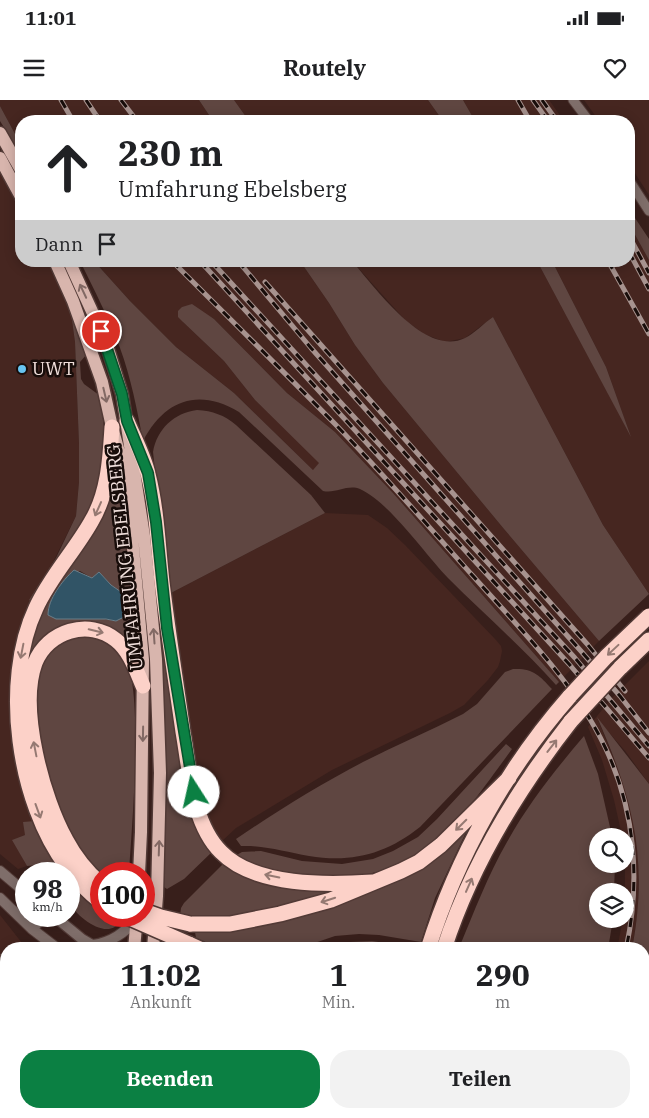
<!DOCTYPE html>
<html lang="de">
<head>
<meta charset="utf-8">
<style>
  body { margin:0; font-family:"IBM Plex Serif",serif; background:#f2f2f2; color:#202124; height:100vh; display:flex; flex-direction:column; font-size:19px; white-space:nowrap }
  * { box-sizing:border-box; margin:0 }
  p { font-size:16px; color:#757577 }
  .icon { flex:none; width:28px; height:28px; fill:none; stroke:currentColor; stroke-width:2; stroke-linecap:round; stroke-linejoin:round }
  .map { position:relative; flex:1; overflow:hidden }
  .drawer { position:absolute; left:0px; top:842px; width:650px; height:176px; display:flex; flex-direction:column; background:#fff; border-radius:20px 20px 0 0; box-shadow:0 2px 12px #0003 }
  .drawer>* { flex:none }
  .guide { position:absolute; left:15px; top:15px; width:620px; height:152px; border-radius:20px; box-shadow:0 2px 12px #0003; background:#fff; color:#202124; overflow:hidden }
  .tools { position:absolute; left:589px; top:728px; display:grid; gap:10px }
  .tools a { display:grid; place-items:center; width:45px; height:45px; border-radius:50%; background:#fff; box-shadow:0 2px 12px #0003; font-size:25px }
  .speed { position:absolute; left:15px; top:762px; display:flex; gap:10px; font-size:25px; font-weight:700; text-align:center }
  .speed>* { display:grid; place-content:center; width:65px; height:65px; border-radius:50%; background:#fff; box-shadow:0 2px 12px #0003; line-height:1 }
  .speed small { font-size:12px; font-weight:400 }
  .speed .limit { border:8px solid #d22; background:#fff; color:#111 }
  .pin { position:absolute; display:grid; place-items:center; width:42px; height:42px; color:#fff; margin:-21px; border:2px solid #fff; border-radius:50%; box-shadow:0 1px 5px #0007 }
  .me { position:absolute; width:55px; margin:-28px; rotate:350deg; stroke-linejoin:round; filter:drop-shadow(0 0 4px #0008) }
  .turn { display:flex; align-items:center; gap:18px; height:105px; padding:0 20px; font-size:22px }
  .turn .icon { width:65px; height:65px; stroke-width:2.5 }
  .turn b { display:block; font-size:35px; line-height:42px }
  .then { display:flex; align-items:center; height:48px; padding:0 20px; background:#0003; gap:10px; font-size:19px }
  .eta { display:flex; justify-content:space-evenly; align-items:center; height:85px; text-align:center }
  .eta b { font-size:30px; font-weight:800; line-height:35px }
  .cta { display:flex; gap:10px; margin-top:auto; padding:10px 20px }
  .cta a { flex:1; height:58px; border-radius:20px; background:#0b8043; color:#fff; font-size:20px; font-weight:800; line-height:58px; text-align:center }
  .cta a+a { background:#f2f2f2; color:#202124 }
  .status { display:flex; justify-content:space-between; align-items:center; height:35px; padding:0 25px; background:#fff; direction:ltr }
  .status svg { height:14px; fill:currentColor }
  header { display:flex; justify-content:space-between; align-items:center; height:65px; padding:0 20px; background:#fff; font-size:22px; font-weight:800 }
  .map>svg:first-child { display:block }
</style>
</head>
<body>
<div class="status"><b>11:01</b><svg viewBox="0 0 49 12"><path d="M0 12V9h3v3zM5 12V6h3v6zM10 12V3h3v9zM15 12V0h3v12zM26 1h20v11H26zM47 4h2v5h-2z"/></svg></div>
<header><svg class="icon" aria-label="menu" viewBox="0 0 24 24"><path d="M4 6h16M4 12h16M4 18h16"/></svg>Routely<svg class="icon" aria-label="heart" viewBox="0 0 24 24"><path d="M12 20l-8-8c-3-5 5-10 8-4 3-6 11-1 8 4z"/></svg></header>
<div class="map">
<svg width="649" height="1018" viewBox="0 0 649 1018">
  <rect width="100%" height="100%" fill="#381f1b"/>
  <path fill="#462620" d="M0,0H199L213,21H21V45L0,6Z
    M234,0H428L443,21H249Z
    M463,0H549L564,21H475Z
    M584,0H649V95L629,64V21H599Z
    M0,72L21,108V161H49L65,197L72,220L75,242L79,344V382L76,416L33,502L35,721L25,735L13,740L27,766L18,769L0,754Z
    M629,124L649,160V494L603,425L493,217L465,238L445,242L424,234L405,220L352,161H537L629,332L606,267L552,161H629Z
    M94,161H300L329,203L355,245L383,283L504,429L599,541L559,582L393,393L335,332L287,293L214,219L190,206L182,207L183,222L224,261L255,300L320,363L313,370L234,293L176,247L130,201Z
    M325,413L368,415L387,428L405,445L496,540L501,546L502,551L500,561L498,567L488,580L464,605L450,613L332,670L236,728L221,742L208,721L199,692L169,494Z
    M649,561V684L626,652L598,620L623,681L636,728L639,754L638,810L632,849H617L623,819H625V736H622L614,700L602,660L588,627L611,599Z
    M0,815L22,843L11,849H6V851L0,854Z
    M0,959L6,964V1012L72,1013L80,1018H0Z"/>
  <path fill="#5f4641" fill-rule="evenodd" d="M199,0H234L249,21H213Z
    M428,0H463L475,21H443Z
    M0,6L21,45V55L0,21Z
    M629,109L649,139V160L629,124Z
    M80,161H94L130,201L176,247L234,293L313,370L319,363L255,300L224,261L183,222L178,217V211L182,207L192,204L214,219L287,293L335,332L393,393L559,582L556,585C522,547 484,514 448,478C425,454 389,402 360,389C347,384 336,394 323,391L239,312C199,288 165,299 143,341C137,309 131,278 120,248C109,218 94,190 80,161Z
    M300,161H352C375,187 425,258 465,238C475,233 484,223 493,217L603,425L649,494L599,541L504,429L383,283L355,245L329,203Z
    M537,161H552L606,267L631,337Z
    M65,197L87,254L80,262L81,279L84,284L99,295L101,303L106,345L104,370L90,418L33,502L29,500L56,458L76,416L79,382V344L75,242L72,220Z
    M197,310C213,311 224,315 236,325L311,395L325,413L169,494L153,352C157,329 174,313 197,310Z
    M114,344L124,412L139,566L110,530L46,539L26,619L87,785L21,610L26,554L47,499L84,447ZM80,471L92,478L99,472L111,485L124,494L116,521L48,509C56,490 60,480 80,471Z
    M157,498L213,751L184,779L167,789L164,787C166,691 163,595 157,498Z
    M74,535C97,537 106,535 122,553C146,580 131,733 129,774H101V775L75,747L64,724L44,668L34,596L45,555L56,544Z
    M513,569C533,568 539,575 552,589L420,727C386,754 352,763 309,756C286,752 264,745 241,746L236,739C277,711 319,685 363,662C396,645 430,631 463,614L477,604L505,572Z
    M597,617L649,684V935L644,940V849H632C649,759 633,699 597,617Z
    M584,636L598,674L612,736H598V764H615L614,791H598V819H613L608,849L459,848C474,812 488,775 507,742C528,704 556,669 584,636Z
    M506,644L512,649C457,724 420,785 315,776C281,774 265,771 235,756L242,752L261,751L302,761L342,764L373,759L393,751L418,737L437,719Z
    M35,721L64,774H48C42,767 36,764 27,766L12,740L25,735L23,722Z
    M468,728L435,798L421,842L379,835L359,834L335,836L297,849H221L196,838L195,832L227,830L332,805Z
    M225,762L331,789L335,792L238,818L180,817L181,808L184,803Z
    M69,780L101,812V816H109L120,821C109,842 76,817 70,803C67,797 69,786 69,780Z
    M372,841L418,848L317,849L350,842Z
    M6,851V964L0,959V854Z
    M649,954V1018H610L609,1013L644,1012V959Z
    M164,1012H298L302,1018H163Z
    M423,1013V1012L498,1013L490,1018H423Z"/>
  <path fill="#315466" stroke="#6a7e89" d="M74,470L92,478L99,472L111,485L124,494L126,507L124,517L116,521L106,519H56L48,515C48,499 62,481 74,470Z"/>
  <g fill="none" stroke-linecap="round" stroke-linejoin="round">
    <defs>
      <path id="minor" d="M573,0L589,21
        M629,80L649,111"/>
      <path id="tertiary" d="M0,771L26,793
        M0,798L32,829L58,849
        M54,816L82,839L99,849
        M32,829L44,816
        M93,845C112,842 124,833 137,819"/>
      <path id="primary" d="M0,33L21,70
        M0,58L21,97
        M55,161L73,201L102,282L112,327L121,359L132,436L143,560L141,732L139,774
        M69,161L106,242L122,294L144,436L156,559L160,673L157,796L153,849
        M134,849L137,816
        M114,1018V1012
        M131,1018V1012"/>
      <path id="motorway" d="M127,321C134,338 144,356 148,374C157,409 158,446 162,482C168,532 176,582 183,632C190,671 192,723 221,752C255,787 328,785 373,782
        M620,568L649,540
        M101,784C87,772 75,757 66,740C43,699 18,609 35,563C47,531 89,518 116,540C130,551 136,570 143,586
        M101,802C88,792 77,781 67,767C18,702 1,582 36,508C50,477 74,452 91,422C108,394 110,360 112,327
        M190,824H230L280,814L331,800L401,771L419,762L441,745L509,678
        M189,844L200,849
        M428,849C457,757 506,669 570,596
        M444,849C471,765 517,690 571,621
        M308,1012L312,1018
        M345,1012L346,1018
        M585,1012L587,1018
        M599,1012L601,1018
        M392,1018L393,1012
        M408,1018V1012"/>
    </defs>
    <use href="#minor" stroke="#523a36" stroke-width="11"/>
    <use href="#tertiary" stroke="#523a36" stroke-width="12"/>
    <use href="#primary" stroke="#523a36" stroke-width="15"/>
    <use href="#motorway" stroke="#523a36" stroke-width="18"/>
    <use href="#minor" stroke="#7f6e6a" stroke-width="9"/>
    <use href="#tertiary" stroke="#7f6e6a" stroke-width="10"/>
    <use href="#primary" stroke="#d8b5ad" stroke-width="12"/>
    <use href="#motorway" stroke="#fcd1c8" stroke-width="15"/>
    <defs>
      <path id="rail" d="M61,0L73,21
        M86,0L100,21
        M121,0L137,21
        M518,0L530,21
        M533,0L548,21
        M542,0L557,21
        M629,136L649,173
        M629,152L649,189
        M172,161C227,216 283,271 337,326C384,375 428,426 473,476C520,529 574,582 605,647C635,710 641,780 626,849
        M200,161L569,564L649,658
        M211,161L575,558L649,646
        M238,161L311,248L580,550L620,596L649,633
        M608,161L649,234
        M265,182L588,545L625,591
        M644,950L649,944
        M0,967L6,971
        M59,1012L67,1018
        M518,1018L525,1012
        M560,1018L569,1012"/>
    </defs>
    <use href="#rail" stroke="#a7938f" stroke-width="5"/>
    <use href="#rail" stroke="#180d0a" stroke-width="3" stroke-dasharray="9" stroke-linecap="butt"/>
    <defs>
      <path id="motorway-bridge" d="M570,596L606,557L649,516
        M571,621L620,568
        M144,811L161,817L190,824
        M125,816L189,844"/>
    </defs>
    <use href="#motorway-bridge" stroke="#523a36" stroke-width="18" stroke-linecap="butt"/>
    <use href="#motorway-bridge" stroke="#fcd1c8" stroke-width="15"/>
  </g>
  <defs><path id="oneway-shaft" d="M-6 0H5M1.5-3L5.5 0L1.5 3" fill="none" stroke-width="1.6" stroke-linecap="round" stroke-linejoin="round" transform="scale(1.25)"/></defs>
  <g stroke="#826964">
    <use href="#oneway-shaft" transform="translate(83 191) rotate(-115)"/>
    <use href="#oneway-shaft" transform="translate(105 295) rotate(77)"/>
    <use href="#oneway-shaft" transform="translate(154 536) rotate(-94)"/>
    <use href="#oneway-shaft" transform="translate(143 634) rotate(91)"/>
    <use href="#oneway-shaft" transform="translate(159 748) rotate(-88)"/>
  </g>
  <g stroke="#957972">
    <use href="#oneway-shaft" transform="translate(98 409) rotate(114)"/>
    <use href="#oneway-shaft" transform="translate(96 531) rotate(13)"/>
    <use href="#oneway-shaft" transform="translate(613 550) rotate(137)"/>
    <use href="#oneway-shaft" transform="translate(22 551) rotate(101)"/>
    <use href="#oneway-shaft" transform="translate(552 646) rotate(-52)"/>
    <use href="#oneway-shaft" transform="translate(35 649) rotate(-101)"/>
    <use href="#oneway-shaft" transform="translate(38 711) rotate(70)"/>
    <use href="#oneway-shaft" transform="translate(461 725) rotate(135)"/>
    <use href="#oneway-shaft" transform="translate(272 776) rotate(-168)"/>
    <use href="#oneway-shaft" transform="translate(469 785) rotate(-66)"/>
    <use href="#oneway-shaft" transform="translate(328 800) rotate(162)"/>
  </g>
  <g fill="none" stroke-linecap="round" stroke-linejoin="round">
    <defs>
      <path id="route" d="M101,231L122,294L127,321L148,373L156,422L167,528L194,692"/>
    </defs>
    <use href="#route" stroke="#07532c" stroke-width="12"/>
    <use href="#route" stroke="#0b8043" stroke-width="9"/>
  </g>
  <circle fill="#68c4f0" stroke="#180d0a" stroke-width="2" cx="22" cy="269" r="5"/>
  <g text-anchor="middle" stroke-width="5" stroke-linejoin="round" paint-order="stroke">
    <g font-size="18" fill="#f0dfdb" stroke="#180d0a" text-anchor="start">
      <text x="32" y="275">UWT</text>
    </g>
    <g font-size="18" fill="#f0dfdb" stroke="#180d0a">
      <text transform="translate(125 457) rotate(-96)" y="6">UMFAHRUNG EBELSBERG</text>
    </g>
  </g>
</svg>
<div class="tools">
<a><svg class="icon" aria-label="search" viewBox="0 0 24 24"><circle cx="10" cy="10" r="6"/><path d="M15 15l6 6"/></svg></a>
<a><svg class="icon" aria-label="layers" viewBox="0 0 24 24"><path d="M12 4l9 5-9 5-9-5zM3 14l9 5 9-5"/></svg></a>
</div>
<div class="speed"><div>98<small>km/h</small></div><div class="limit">100</div></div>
<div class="pin" style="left:101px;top:231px;background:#d93025"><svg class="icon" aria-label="arrive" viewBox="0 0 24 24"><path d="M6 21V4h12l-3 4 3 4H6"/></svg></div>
<svg class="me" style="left:194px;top:692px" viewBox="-20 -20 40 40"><circle r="19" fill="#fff"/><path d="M0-13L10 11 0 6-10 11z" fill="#0b8043"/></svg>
<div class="guide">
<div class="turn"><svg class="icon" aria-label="ahead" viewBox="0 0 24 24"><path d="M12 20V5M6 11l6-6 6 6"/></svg><div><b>230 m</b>Umfahrung Ebelsberg</div></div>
<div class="then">Dann<svg class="icon" aria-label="arrive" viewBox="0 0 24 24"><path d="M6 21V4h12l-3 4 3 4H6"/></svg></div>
</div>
<section class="drawer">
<div class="eta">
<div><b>11:02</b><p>Ankunft</p></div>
<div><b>1</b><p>Min.</p></div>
<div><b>290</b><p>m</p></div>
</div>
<div class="cta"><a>Beenden</a><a>Teilen</a></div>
</section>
</div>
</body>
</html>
